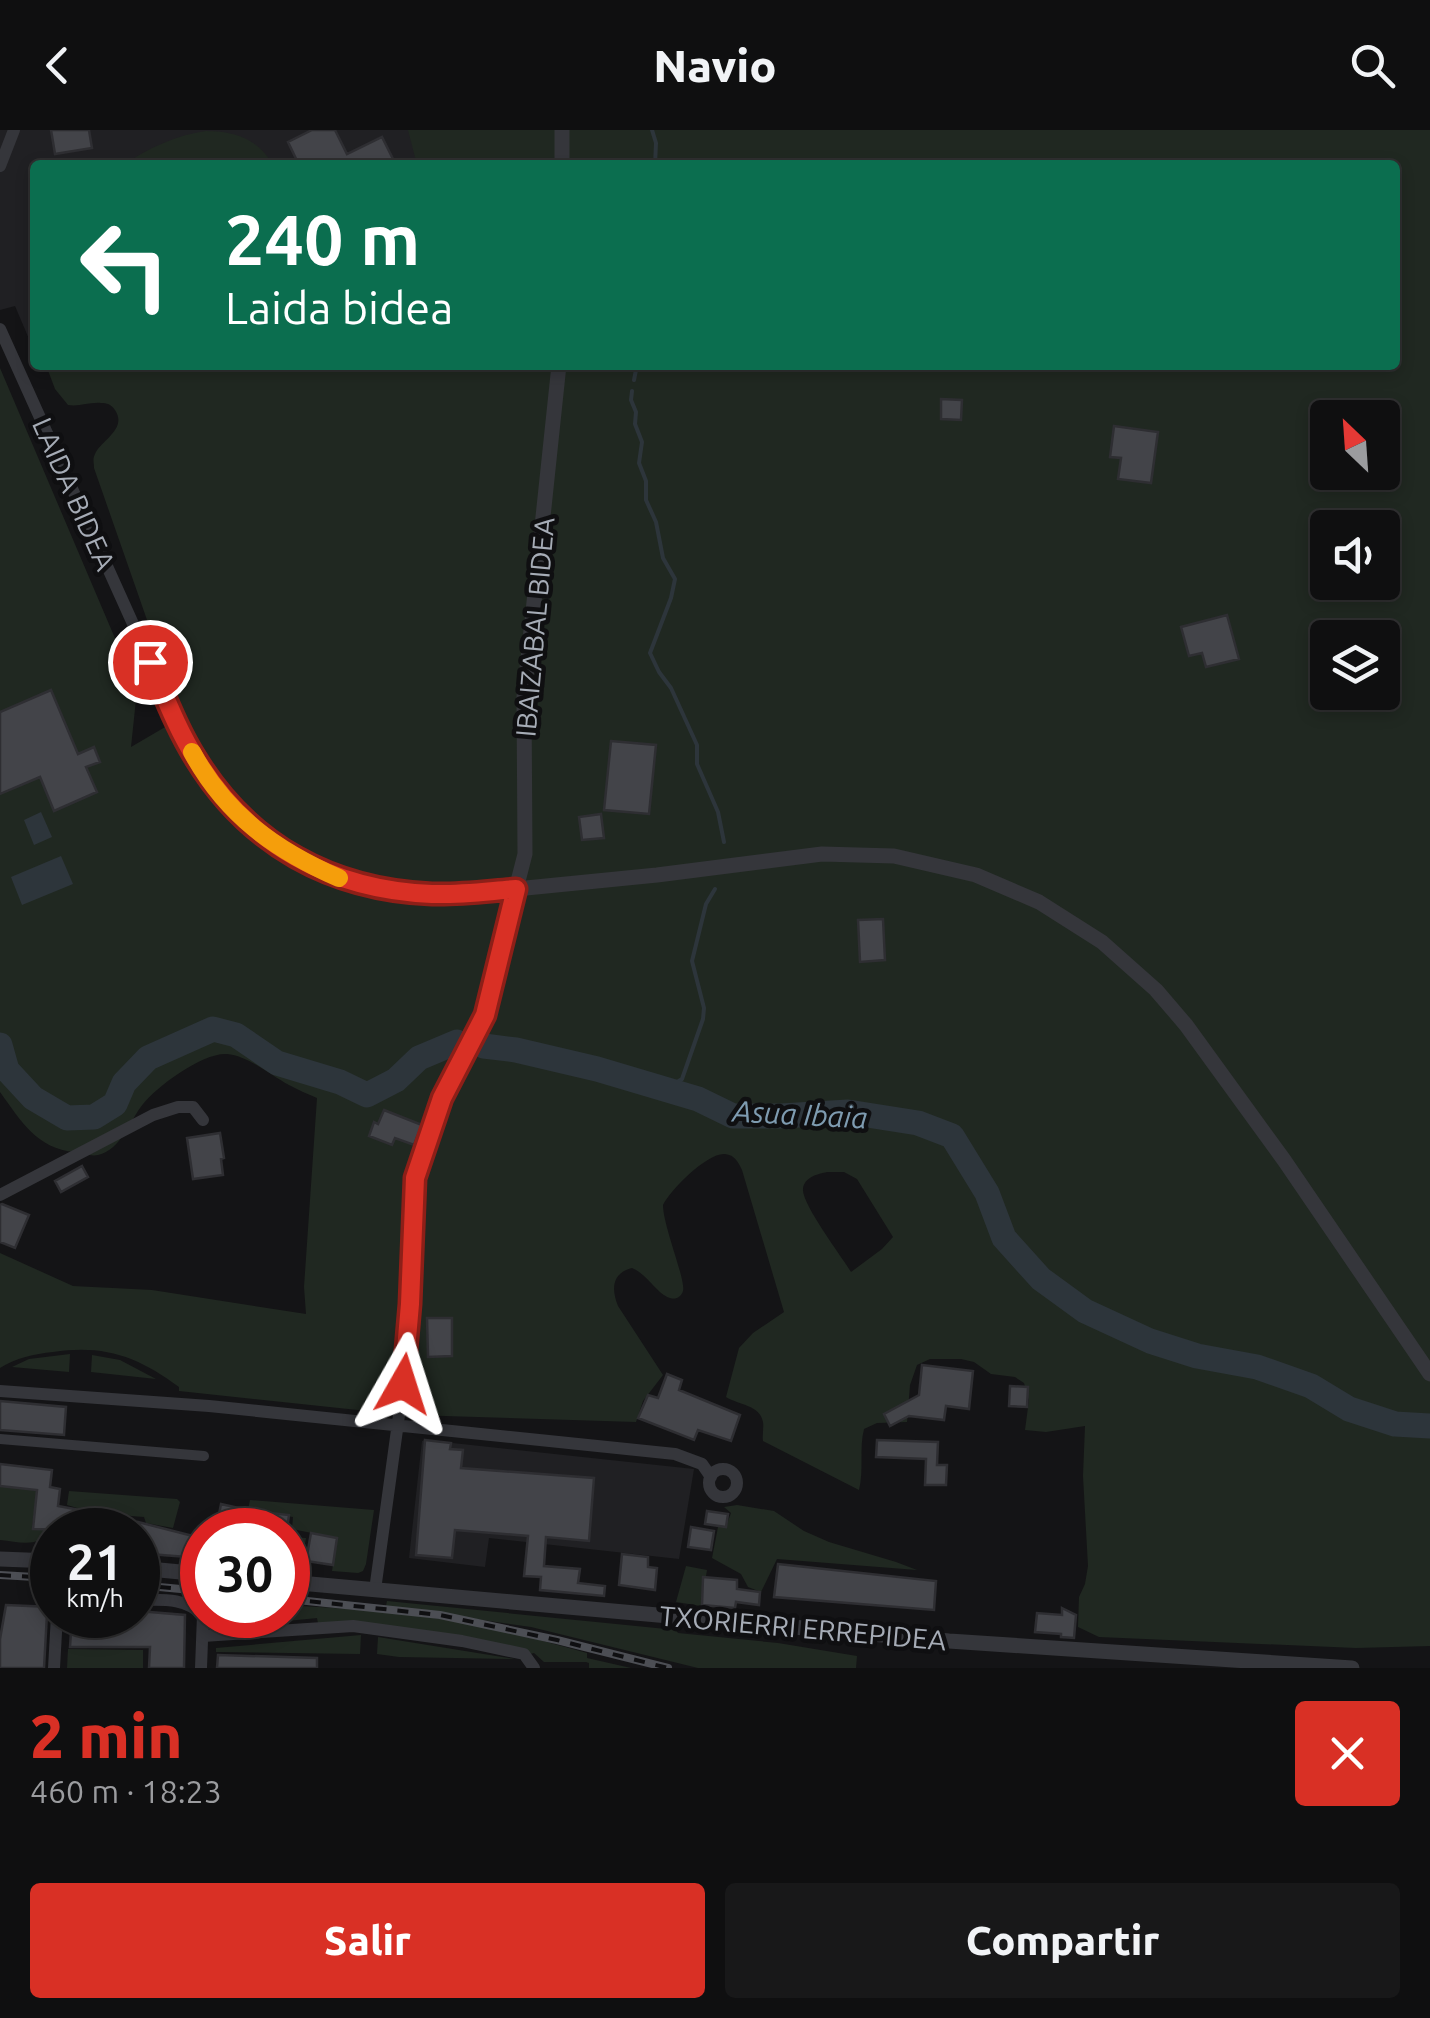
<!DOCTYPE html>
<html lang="es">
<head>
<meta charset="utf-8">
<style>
  body { margin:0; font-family:Ubuntu,sans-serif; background:#181819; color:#f1f3f6; height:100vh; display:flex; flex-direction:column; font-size:38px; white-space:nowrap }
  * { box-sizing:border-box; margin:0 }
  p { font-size:32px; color:#9b9c9f }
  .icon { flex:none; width:55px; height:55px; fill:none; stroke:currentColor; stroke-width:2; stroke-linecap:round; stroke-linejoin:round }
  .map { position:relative; height:1538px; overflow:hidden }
  .sheet { display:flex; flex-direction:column; background:#0f0f10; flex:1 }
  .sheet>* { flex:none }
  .hud { position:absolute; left:30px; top:30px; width:1370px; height:210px; border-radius:10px; box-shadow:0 5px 15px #0003,0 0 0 2px #2f2f30; background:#0b6e4f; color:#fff; overflow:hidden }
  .needle { width:65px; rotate:335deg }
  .buttons { position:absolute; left:1310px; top:270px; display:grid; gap:20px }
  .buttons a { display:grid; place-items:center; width:90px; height:90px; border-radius:10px; background:#0f0f10; box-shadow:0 5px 15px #0003,0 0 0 2px #2f2f30; font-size:50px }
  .speed { position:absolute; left:30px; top:1378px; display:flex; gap:20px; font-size:50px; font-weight:700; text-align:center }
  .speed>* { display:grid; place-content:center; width:130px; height:130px; border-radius:50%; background:#0f0f10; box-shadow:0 5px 15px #0003,0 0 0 2px #2f2f30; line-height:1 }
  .speed small { font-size:25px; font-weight:400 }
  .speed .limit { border:15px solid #d22; background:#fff; color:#111 }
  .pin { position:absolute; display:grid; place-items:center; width:85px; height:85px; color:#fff; margin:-42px; border:5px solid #fff; border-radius:50%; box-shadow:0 2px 10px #0007 }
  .me { position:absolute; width:110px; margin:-55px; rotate:6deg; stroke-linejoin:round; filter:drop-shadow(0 0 8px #0008) }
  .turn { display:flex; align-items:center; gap:35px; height:210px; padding:0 30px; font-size:45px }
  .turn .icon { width:130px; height:130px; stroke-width:2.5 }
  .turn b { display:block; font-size:70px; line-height:85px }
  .round { display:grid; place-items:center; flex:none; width:105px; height:105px; border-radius:10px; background:#181819 }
  .head { display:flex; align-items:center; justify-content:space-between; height:170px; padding:0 30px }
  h1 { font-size:60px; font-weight:800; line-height:75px; color:#d93025 }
  .primary-button { display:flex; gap:20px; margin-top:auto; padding:20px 30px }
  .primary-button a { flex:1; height:115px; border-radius:10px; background:#d93025; color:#fff; font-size:40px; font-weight:800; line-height:115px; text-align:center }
  .primary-button a+a { background:#181819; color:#f1f3f6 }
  header { display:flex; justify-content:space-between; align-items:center; height:130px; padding:0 30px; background:#0f0f10; font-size:45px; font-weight:800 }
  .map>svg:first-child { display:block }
</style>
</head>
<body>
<header><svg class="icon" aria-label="back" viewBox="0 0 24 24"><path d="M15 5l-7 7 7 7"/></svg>Navio<svg class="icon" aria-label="search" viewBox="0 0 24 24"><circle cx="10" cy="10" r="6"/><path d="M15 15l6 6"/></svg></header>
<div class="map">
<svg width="1430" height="1538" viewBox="0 0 1430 1538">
  <rect width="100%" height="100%" fill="#141416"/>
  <path fill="#202023" d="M0,0H533L544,35H35V223L15,176L0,180Z
    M425,1310L694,1339L679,1429L489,1408L485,1437L409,1428L422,1311Z"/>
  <path fill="#202821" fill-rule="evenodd" d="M408,0H1430V1516L1356,1518L1099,1507L1078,1497L1079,1467L1085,1454L1088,1436L1083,1346L1085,1296L1046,1302L1025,1300L1029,1270L1024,1253L1015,1247L991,1244L974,1232L961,1229H930L917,1235L910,1255L907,1292L877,1293L864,1299C859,1318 864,1340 859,1360L763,1311C762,1305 764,1298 763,1292C760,1275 739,1275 726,1267L739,1218L753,1203L784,1182L742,1040C738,1032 735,1025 725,1024C708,1022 670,1060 663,1075C663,1096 686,1150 683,1161C681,1167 676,1170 670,1168C657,1164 647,1144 632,1138C612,1143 611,1159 618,1176L663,1245L643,1271L636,1292L412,1285L418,1194H398L386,1283L179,1261V1257C139,1227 104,1214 53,1222C34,1224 16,1228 0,1238V1123L73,1156L152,1160L306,1184L304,1157L317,968C308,964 298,960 289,955C270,945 249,926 227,924C204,922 157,956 143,974C130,990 121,1020 98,1025C90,1027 83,1022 75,1022C37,1019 21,991 0,962V238L137,560L131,617L172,593L176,573L94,338C94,331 92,329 96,322C104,309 127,298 115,280C111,274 107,273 101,273C89,272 79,277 68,275L55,259L46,235H1395V35H417ZM1328,288H1382V342H1328ZM1328,398H1382V452H1328ZM1328,508H1382V562H1328ZM827,1042H844L857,1049L893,1107L882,1119L851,1142C842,1127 801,1073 803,1059C804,1047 818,1044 827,1042Z
    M206,1C235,1 258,9 273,35H124C148,18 177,5 206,1Z
    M70,1224L69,1242L12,1237L29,1229Z
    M92,1225L120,1230L156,1249L91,1242Z
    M0,1356L37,1360L32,1398L52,1401C36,1418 21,1412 0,1410Z
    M69,1361L177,1369L180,1372L173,1398L146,1393L144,1387L105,1384L103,1391L84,1388V1380L67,1375Z
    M250,1370L374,1380L366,1434L363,1441L358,1443L332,1441L337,1408L292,1399L293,1387L264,1383L244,1400Z
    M737,1375L774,1381L804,1401L829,1412L896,1432L917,1440L777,1429L761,1462L748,1457L741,1444L712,1428L718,1397H726L731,1383L724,1377Z
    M288,1407L306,1408L301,1439L288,1438Z
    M686,1436L707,1440L701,1476L676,1472Z
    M387,1471L676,1500L678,1503L778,1513L857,1526L856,1538H698L531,1497L386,1476Z
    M288,1475C334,1478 381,1481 427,1487C481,1494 534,1508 587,1523V1528L631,1538H589V1533L586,1532H544L534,1523L530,1524L318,1493L317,1488L287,1491L283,1487L219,1493L216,1485H288Z
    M361,1505L360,1524L216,1522V1518Z
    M378,1507L515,1529L399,1527L377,1524Z
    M68,1519L143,1520V1538H67Z"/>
  <path fill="#2d353b" d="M41,682L52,707L34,715L24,690Z
    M61,726L73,754L22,775L11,747Z"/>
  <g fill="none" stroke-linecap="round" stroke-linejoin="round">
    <path stroke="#2d353b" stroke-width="4" d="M652,0L656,13L655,35
      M634,250L637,235
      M632,261L631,270L636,282L635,294L642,312L639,333L646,351V370L656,392L663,428L675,449L671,468L650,523L659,542L671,558L697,615V634L718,682L724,712
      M664,960L682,949L703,889L704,878L692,831L706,774L715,759"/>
    <path stroke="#2d353b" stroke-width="25" d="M0,915L7,940L33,968L67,988L94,987L115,974L124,953L148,928L213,899L236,905L277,933L340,952L367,965L396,950L419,928L457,912
      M484,916L516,920L597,939L698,969L733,986H781L848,982L918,993L952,1006L987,1063L1004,1108L1041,1149L1085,1181L1150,1211L1197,1226L1257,1237L1311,1256L1349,1279L1395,1294L1430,1296"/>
  </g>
  <path fill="#434449" stroke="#2e2e32" stroke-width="2.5" d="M51,0H89L92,18L55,24Z
    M312,0H335L347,24L382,7L396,35H299L288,12Z
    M941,269L962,270L961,290L941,289Z
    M1114,296L1158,302L1151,353L1118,349L1121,328L1110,327Z
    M1227,485L1239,529L1206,537L1202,523L1189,526L1181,497Z
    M51,560L78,624L94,617L100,632L86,637L97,662L54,681L40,647L0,664V582Z
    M611,611L656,615L649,684L604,680Z
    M601,684L604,708L582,710L579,687Z
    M883,789L885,830L860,832L858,790Z
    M384,980L422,995L414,1015L395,1008L392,1015L369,1006L374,992L378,994Z
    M220,1003L224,1028L221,1029L223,1045L193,1049L187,1008Z
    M82,1036L88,1047L61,1062L55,1051Z
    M2,1074L29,1085L15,1118L0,1112V1075Z
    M427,1188H452V1226L428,1227Z
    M922,1235L973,1241L969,1279L946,1276L944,1290L909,1286L890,1296L884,1284L919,1265Z
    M667,1244L682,1250L679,1260L740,1285L731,1311L698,1300L694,1310L638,1288L648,1265L658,1268Z
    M1010,1256L1028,1257L1027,1277L1009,1276Z
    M0,1271L66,1277L64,1305L0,1300Z
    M425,1310L451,1313L450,1319L463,1320L461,1338L594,1348L589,1411L546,1407L544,1436L580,1439L578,1453L605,1456L604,1466L540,1460L541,1447L524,1446L528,1406L455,1400L452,1428L416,1425Z
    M877,1310L938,1312L937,1335H947L946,1355H925L926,1329L876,1327Z
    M0,1334L52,1340L50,1357L60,1359L58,1376L80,1380L78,1400L33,1399L37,1360L0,1356Z
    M221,1374L243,1379L242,1380L289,1385L287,1400H216Z
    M707,1381L728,1384L726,1397L705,1394Z
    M138,1392L193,1406V1417L188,1416L187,1427L149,1424L150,1415L138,1414Z
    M691,1397L714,1401L711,1420L688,1417Z
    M311,1403L337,1408L333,1435L306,1431Z
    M622,1424L648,1427V1437L657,1438L655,1460L619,1455Z
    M778,1434L936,1451L934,1480L774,1467Z
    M703,1447L737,1450V1459L760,1462L759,1475L736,1472L735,1478L702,1475Z
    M6,1475L51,1477L47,1484L44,1538H0V1509Z
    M1062,1478L1076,1485L1074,1508L1061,1507V1504L1035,1502L1037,1483L1062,1485Z
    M138,1481L185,1485L184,1538H149L150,1517H70L72,1485H138Z
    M218,1525L317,1528V1538H217Z"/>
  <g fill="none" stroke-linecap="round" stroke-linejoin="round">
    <path stroke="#35363b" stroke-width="10" d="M0,1309L204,1326"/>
    <path stroke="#35363b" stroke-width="12" d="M0,36L14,0
      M0,199L180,598C234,704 311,758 431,764C459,765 488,761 516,759L485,885L442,968L415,1047L407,1227L375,1460
      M0,1065L153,985L178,977H193L203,990
      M0,1261L209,1276L675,1324L702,1334L711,1347
      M709 1353a14 14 0 1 1 28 0a14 14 0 1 1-28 0Z
      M138,1470C161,1470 185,1467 202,1485
      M203,1506L353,1496L462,1511L524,1524L534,1538
      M54,1538L57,1485
      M201,1538L203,1485"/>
    <path stroke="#35363b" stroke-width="15" d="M562,0V35
      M559,235L524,567L525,724L516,759L657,745L822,724L894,726L976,745L1039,772L1102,812L1156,860L1186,895L1284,1030L1430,1244
      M0,1429L52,1431
      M138,1438L202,1444
      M288,1452L949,1511L1352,1538"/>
    <defs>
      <path id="rail" d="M0,1445L52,1448
        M138,1455L202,1461
        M288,1469L440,1485L557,1510L668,1538"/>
    </defs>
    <use href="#rail" stroke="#4c4e54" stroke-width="8"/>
    <use href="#rail" stroke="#0f0f11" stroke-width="4" stroke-dasharray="11" stroke-linecap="butt"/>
  </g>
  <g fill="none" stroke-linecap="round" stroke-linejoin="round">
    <defs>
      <path id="route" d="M150,532C164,564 177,599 196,629C249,715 331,760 432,764C460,765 489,761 516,759L485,885L442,968L415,1048L410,1174L403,1254"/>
    </defs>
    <use href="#route" stroke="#8d1f18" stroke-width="25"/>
    <use href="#route" stroke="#d93025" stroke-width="18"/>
    <path stroke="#f59e0b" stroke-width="18" d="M192,622C226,685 275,720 339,748"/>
  </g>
  <g text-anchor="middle" stroke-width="9" stroke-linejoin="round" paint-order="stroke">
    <g font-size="28" fill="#a6acb6" stroke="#0f0f11">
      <text transform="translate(74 364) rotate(66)" y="10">LAIDA BIDEA</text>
      <text transform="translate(535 497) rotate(-85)" y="10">IBAIZABAL BIDEA</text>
      <text transform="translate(803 1498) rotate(5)" y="10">TXORIERRI ERREPIDEA</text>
    </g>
    <g font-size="30" font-style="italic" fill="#7e9bb0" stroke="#0f0f11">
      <text transform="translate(800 985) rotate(3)" y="10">Asua Ibaia</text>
    </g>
  </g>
</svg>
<div class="buttons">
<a><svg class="needle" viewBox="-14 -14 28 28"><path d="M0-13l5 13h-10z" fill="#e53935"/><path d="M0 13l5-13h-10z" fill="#9b9c9f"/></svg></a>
<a><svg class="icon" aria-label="sound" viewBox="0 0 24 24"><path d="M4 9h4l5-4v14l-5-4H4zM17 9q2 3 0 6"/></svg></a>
<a><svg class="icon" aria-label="layers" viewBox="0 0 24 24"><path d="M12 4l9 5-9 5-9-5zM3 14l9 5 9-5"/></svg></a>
</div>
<div class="speed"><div>21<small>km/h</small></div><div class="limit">30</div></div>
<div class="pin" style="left:150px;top:532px;background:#d93025"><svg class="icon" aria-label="arrive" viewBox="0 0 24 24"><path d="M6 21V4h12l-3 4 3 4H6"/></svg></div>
<svg class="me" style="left:403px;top:1254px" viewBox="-20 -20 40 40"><path d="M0-17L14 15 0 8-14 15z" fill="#d93025" stroke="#fff" stroke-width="4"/></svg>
<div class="hud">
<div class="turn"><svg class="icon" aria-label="left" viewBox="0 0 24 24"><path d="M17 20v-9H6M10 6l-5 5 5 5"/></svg><div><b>240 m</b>Laida bidea</div></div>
</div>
</div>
<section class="sheet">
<div class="head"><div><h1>2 min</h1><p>460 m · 18:23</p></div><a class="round" style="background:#d93025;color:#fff"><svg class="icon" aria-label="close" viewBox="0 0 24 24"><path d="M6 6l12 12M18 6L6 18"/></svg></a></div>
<div class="primary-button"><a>Salir</a><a>Compartir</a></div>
</section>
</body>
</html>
